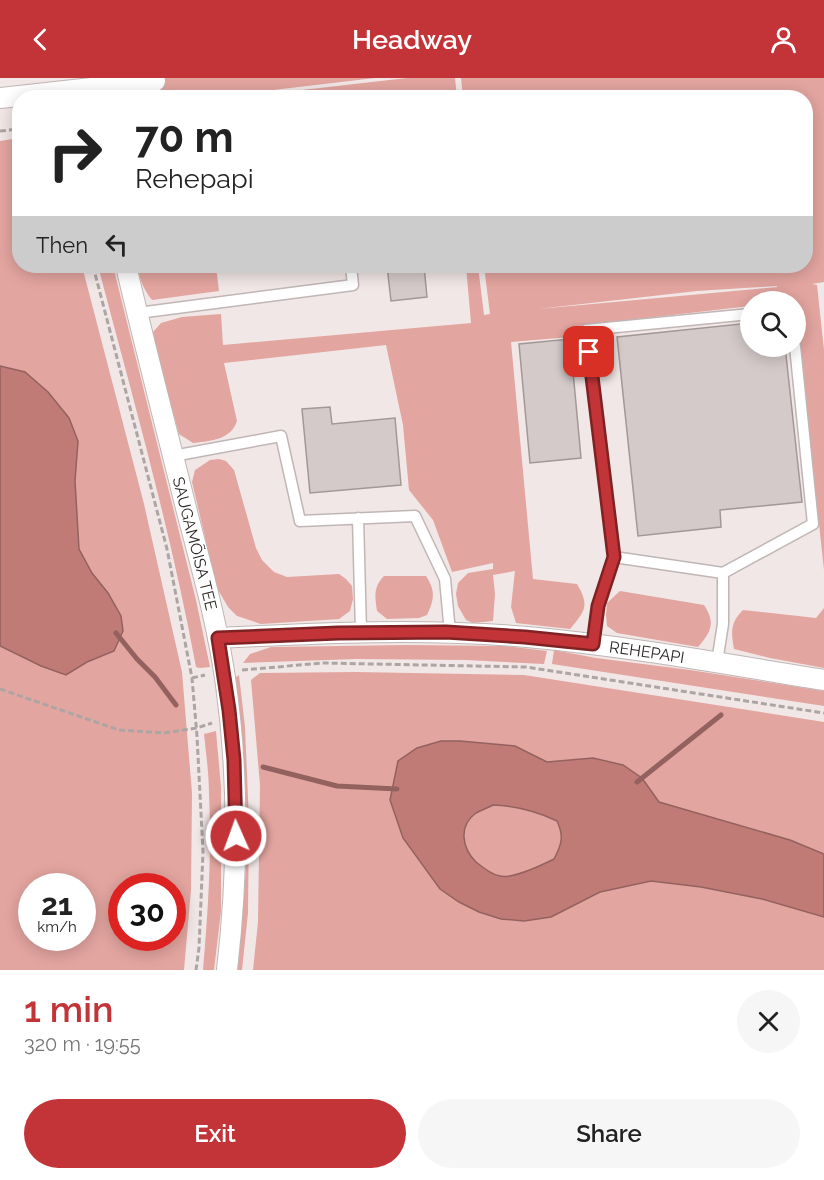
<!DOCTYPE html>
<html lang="en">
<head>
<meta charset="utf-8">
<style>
  body { margin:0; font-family:Raleway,sans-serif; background:#f6f6f6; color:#222; height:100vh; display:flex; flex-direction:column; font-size:22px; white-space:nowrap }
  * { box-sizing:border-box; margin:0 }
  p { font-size:20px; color:#767676 }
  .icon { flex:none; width:33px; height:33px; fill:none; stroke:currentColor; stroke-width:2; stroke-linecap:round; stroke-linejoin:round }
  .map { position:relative; height:892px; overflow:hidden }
  .sheet { display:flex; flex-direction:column; background:#fff; flex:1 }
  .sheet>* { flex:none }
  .hud { position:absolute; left:12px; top:12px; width:801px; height:183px; border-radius:24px; box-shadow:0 3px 15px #0003; background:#fff; color:#222; overflow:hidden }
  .controls { position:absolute; left:740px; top:213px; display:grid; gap:12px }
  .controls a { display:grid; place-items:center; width:66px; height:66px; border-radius:50%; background:#fff; box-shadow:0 3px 15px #0003; font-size:30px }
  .speed { position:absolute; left:18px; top:795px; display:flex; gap:12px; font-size:30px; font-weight:700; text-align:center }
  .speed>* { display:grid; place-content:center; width:78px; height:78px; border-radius:50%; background:#fff; box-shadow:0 3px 15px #0003; line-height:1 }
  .speed small { font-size:15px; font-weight:400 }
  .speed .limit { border:9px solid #d22; background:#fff; color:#111 }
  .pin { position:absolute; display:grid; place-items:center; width:51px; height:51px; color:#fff; margin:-26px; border-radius:12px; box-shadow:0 3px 9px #0006 }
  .me { position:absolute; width:66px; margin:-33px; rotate:358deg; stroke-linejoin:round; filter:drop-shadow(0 0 4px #0008) }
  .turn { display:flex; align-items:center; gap:21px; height:126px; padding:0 24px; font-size:27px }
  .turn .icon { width:78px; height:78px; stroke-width:2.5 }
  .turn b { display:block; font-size:42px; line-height:51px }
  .then { display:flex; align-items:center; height:57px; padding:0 24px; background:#0003; gap:12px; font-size:22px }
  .round { display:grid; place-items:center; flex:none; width:63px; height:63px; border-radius:32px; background:#f6f6f6 }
  .summary { display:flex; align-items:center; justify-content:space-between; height:102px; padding:0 24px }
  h1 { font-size:36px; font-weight:600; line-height:45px; color:#c33438 }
  .button { display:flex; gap:12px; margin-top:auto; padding:12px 24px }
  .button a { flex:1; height:69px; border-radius:36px; background:#c33438; color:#fff; font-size:24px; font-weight:600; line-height:69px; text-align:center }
  .button a+a { background:#f6f6f6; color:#222 }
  header { display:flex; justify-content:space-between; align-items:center; height:78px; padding:0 24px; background:#c33438; color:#fff; font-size:27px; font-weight:600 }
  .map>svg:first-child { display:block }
</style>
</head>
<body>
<header><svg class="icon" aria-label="back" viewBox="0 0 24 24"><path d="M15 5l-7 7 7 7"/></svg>Headway<svg class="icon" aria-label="person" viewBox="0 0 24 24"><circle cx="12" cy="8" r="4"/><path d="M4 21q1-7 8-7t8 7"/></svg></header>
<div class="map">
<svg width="824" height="892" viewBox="0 0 824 892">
  <rect width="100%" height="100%" fill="#f1e7e6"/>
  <path fill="#e3a5a0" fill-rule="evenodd" d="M161,0H375L205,20L163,19Z
    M407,0H455L457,19H449L448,18L437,20L241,19Z
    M461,0H824V204L812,206L817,207L824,272V492L795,223L750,224V228L569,249L571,259L511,264L533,501L577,506C590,528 585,533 570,551L516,545L511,529L515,493L493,497L495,516L493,543L473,545L466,542L458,528L456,516L458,505L468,495L493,491V485L452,494L433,442L409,412L403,347L386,267L224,285L237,343C231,362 210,363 193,365L179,356L155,270L153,254L161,245L182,239L221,236L223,267L471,245L466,188H478L484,237L490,236L484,188H806V20L463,19ZM777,208V209L538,231L697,213Z
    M19,60L20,188H82L144,426L182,594L192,715L191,812L184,892H0V63ZM32,808H82V860H32ZM122,808H172V860H122Z
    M98,188H113L196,522L210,589L200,590L196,589C171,453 133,321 98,188Z
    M138,188H216L219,213L152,222C144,212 139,201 138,188Z
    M219,381L226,383L234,392L256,470L262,482L274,494L287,499L339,496L346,501L352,508L353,521L350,533L339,541L261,546L237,538L228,529L217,510L192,404L195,392L210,382Z
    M384,498H426C436,513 434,522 427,537L419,540L387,541L377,533C375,519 373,509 384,498Z
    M620,513L704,527C716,545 711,554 698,569L617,555L607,548L606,537L607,525Z
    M824,530V590L770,580L734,571C731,554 730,545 743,532L816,540Z
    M408,567L505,568L547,573L544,586L466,582L357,581L243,585L250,576L271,569Z
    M554,572L596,580L690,592L824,613V628L552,586Z
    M355,594L524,597L824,644V892H253L258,844L260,707L251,602L260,595Z
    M239,597L245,649L249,744L248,835L242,892H237C242,844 247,795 247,746C246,697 240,648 235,600Z
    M216,653L221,709V833L214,892H203C208,834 212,774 209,716C209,696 206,676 204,656Z"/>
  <path fill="#c07b77" stroke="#93625f" stroke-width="1.5" fill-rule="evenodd" d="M0,288L25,294L48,314L69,340L78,363L75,403L79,471L92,495L108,515L121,538L123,553L114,573L87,584L66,597L41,588L0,568Z
    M441,663H460L515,668L547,684L593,680L623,687L642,700L659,724L790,762L824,776V839L762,821L701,809L651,803L600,814L551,839L524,843L501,841L479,834L459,824L440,811L403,760L390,722L398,683L417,670ZM493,727C516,728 536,733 557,743C564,758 562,766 554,781C542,787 513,801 500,798C492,797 482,789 476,784C462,770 458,748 476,735C481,732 488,730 493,727Z"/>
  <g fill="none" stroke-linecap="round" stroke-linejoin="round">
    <path stroke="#93625f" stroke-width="5" d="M116,555L137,581L155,599L176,627
      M263,689L337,708L397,711
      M637,704L721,637"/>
  </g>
  <path fill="#d4cac9" stroke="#a29897" stroke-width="1.5" d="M387,188H424L427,219L391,223Z
    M750,245V268H785L802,424L720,432L721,449L638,458L617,259Z
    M570,261L581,380L530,385L519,266Z
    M330,329L332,346L395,340L401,407L310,415L302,331Z"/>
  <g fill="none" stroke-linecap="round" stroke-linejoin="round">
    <defs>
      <path id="service" d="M138,235L353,207L351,188
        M750,236L586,252L614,479L723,495L813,446L795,268
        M173,378L281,358L300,443L415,438L445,501L450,555
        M358,440L361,554
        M593,566L598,528L614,479
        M717,584L723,546V495"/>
      <g id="minor">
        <path d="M0,20L155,3"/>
        <path id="s1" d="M126,188C145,269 166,349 186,430C201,488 218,547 226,607C239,701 238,797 227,892"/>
        <path id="s2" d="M218,560C321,555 424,550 527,559C627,568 725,586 824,602"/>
      </g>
    </defs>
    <use href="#service" stroke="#c0b6b5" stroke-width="13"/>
    <use href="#minor" stroke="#c0b6b5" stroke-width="22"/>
    <path stroke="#ada5a4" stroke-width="3" stroke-dasharray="6 3" stroke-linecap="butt" d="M0,53L20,51
      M93,188L167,471L192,600L197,658L203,774L199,870L196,892
      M242,592L323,585L526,589L824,635
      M192,600L205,597
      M0,611L119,652L164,655L197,650L212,645"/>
    <use href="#service" stroke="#fff" stroke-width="10"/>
    <use href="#minor" stroke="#fff" stroke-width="20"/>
  </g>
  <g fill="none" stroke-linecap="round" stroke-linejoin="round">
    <defs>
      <path id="route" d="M236,758L234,682L229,632L218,560L338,555L446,554L525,559L593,566L598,528L614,479L589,274"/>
    </defs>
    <use href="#route" stroke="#7f2224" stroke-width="15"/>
    <use href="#route" stroke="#c33438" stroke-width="10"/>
  </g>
  <g text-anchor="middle" stroke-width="4.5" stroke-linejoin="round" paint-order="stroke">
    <g font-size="16" fill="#2b2726" stroke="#f1e7e6">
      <text dy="6" stroke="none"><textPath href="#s1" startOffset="286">SAUGAMÕISA TEE</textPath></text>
      <text dy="6" stroke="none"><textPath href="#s2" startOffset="430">REHEPAPI</textPath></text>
    </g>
  </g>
</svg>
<div class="controls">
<a><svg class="icon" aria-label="search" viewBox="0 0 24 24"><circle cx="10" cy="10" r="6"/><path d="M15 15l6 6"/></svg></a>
</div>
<div class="speed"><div>21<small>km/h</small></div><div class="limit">30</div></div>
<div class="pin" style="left:589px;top:274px;background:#d93025"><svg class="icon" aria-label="arrive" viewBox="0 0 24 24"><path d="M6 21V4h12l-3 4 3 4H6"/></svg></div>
<svg class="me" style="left:236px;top:758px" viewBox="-20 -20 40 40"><circle r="17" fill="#c33438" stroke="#fff" stroke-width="3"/><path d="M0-11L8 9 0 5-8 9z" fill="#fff"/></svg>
<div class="hud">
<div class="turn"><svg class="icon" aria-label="right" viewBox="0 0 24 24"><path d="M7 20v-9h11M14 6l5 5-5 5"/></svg><div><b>70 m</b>Rehepapi</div></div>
<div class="then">Then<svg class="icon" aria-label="left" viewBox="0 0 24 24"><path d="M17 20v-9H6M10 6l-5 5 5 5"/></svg></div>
</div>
</div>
<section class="sheet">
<div class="summary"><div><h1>1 min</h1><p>320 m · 19:55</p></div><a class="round"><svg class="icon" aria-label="close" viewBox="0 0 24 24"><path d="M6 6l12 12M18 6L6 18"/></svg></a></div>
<div class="button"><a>Exit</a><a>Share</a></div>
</section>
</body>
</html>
